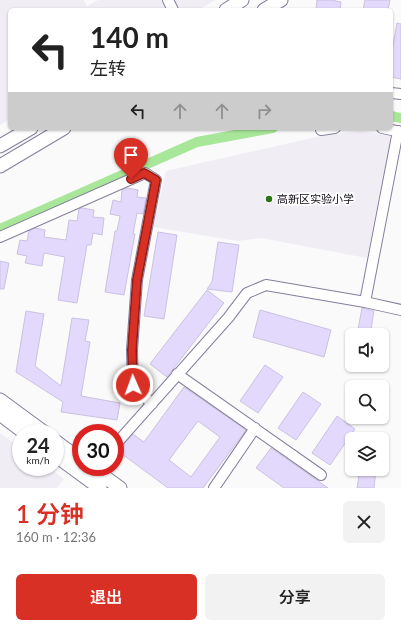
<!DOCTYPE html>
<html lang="zh">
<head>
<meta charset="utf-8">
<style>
  body { margin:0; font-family:Lato,"Noto Sans SC",sans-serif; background:#f2f2f2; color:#222; height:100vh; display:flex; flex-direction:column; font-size:15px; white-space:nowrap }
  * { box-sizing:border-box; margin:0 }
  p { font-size:13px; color:#767676 }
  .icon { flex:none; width:22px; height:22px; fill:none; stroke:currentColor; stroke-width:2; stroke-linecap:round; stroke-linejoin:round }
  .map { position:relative; height:488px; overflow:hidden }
  .drawer { display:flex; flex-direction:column; background:#fff; flex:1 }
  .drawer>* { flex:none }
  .hud { position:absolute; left:8px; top:8px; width:385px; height:122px; border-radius:6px; box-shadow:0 1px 3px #0004; background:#fff; color:#222; overflow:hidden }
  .buttons { position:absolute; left:345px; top:328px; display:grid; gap:8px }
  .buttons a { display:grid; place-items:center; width:44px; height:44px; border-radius:6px; background:#fff; box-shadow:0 1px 3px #0004; font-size:20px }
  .speed { position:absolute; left:12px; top:424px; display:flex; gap:8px; font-size:20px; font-weight:700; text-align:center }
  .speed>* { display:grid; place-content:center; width:52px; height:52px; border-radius:50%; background:#fff; box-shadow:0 1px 3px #0004; line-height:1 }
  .speed small { font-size:10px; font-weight:400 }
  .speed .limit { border:6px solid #d22; background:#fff; color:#111 }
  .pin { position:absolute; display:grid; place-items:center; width:34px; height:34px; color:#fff; margin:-41px -17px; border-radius:50% 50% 50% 0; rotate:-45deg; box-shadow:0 0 4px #0007 }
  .pin .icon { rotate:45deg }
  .me { position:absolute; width:44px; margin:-22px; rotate:358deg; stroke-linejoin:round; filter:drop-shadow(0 0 3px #0008) }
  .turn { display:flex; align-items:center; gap:14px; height:84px; padding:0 16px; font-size:18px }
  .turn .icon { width:52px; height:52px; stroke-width:2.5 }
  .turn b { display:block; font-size:28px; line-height:34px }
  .lanes { display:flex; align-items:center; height:38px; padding:0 16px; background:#0003; justify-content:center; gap:20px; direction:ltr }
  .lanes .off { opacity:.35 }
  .round { display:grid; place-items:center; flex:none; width:42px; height:42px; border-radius:6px; background:#f2f2f2 }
  .summary { display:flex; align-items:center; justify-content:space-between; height:68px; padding:0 16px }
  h1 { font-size:24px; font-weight:600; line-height:30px; color:#d93025 }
  .primary-button { display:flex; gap:8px; margin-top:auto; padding:8px 16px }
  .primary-button a { flex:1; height:46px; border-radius:6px; background:#d93025; color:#fff; font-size:16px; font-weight:600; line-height:46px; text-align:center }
  .primary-button a+a { background:#f2f2f2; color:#222 }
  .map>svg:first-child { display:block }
</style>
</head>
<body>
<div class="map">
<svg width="401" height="488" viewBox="0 0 401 488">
  <rect width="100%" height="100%" fill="#fafafa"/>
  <path fill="#f0edf5" d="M0,0H84L87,6L98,0H215L198,10H10V119L0,125Z
    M360,131L391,136L367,258L261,238L238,241L153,227L166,171L316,137Z
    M0,433L21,448V467H48L64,479L57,488H0Z"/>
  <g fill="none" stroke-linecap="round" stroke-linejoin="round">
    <path stroke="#a8e799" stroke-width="10" d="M391,116L401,118
      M0,229L197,142L273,128"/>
  </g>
  <path fill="#e3d9fc" stroke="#cac2e1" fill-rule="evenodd" d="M317,0H331L341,2L340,10H316Z
    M365,0H390L388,10H363Z
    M397,23L401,24V79L391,77V57Z
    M127,188L138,190L137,197L146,198L143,214L137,213L133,234H135L124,295L105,292L115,231H117L120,216L110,214L113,200L121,202L122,190Z
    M82,208L94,210L93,217L104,218L102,235L93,233L91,245H87L77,303L58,300L65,257L44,253L42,266L25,263L27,256L17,254L20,240L27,241L29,231L35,228L45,230L44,237L66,240L69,220L77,221L79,209Z
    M158,232L177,235L164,319L144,316Z
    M218,242L239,245L232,292L207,289L212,282Z
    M0,261L9,263L4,289H0Z
    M207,290L224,303L167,377L150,364Z
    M362,308L374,311L370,335H357Z
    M260,310L331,330L324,357L253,337Z
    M26,311L44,314L35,366L61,386L72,318L89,320L85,341L90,342L81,396L120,403L117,420L61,412L63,402L16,372Z
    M265,365L283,377L258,413L240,401Z
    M184,387L246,430L203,488H168L118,451L133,434L144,442ZM198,421L220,437L191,477L169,460Z
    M303,392L321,404L296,440L278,428Z
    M337,416L355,429L330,465L312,453Z
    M271,448L328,488H284L256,468Z
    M360,469H376L374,488H357Z"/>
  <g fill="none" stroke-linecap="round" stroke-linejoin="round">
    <defs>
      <path id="minor" d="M168,0L173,10
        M391,93L401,94
        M382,128L401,132
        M321,130L335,128
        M0,237L145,173L156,180L137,280L132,350L133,385L152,404
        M365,302L401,310
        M177,374L321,475
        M115,445L228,318L247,293L266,285L365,302L398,131
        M214,488L255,428"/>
      <path id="major" d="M226,10L242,0
        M264,10L281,0
        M0,146L31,128
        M0,166L64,128
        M0,400L45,433
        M0,414L25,433
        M55,441L81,460
        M55,455L100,488
        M91,467L120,488"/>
    </defs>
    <use href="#minor" stroke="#867e9b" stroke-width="12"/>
    <use href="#major" stroke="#867e9b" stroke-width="15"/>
    <use href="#minor" stroke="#fff" stroke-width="10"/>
    <use href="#major" stroke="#fff" stroke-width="13"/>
  </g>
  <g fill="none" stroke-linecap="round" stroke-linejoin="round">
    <defs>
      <path id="route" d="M131,179L144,173L156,180L137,280L132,350L133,385"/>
    </defs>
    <use href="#route" stroke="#8d1f18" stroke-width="10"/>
    <use href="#route" stroke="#d93025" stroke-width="7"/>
  </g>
  <circle fill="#2c7416" stroke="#fff" stroke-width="1.5" cx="269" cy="199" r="4"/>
  <g text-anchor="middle" stroke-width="3.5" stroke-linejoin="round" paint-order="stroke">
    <g font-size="11" fill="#100c17" stroke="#fff" text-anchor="start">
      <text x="277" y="203">高新区实验小学</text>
    </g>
  </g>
</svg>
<div class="buttons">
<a><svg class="icon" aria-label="sound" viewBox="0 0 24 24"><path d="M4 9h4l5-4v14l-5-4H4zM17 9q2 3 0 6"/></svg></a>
<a><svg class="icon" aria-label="search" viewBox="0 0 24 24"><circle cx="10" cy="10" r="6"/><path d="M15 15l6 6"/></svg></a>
<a><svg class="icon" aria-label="layers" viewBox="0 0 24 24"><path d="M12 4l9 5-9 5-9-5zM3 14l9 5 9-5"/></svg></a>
</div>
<div class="speed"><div>24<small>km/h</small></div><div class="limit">30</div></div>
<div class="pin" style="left:131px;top:179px;background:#d93025"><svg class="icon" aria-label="arrive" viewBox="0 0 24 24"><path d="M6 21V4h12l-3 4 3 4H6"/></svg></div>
<svg class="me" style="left:133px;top:385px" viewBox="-20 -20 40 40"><circle r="17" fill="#d93025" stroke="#fff" stroke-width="3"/><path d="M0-11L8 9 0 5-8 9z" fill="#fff"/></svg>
<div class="hud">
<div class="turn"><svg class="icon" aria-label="left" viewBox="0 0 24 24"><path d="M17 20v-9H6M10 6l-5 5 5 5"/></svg><div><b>140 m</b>左转</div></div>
<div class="lanes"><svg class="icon" aria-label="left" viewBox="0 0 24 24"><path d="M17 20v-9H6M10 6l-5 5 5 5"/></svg><svg class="icon off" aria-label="ahead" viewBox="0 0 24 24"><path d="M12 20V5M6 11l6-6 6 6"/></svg><svg class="icon off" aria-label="ahead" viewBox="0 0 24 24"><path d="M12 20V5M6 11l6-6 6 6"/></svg><svg class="icon off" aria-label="right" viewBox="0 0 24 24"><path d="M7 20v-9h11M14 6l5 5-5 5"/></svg></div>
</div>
</div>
<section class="drawer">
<div class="summary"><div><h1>1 分钟</h1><p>160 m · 12:36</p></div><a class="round"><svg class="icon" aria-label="close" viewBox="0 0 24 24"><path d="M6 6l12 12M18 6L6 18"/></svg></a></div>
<div class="primary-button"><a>退出</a><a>分享</a></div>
</section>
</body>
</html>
